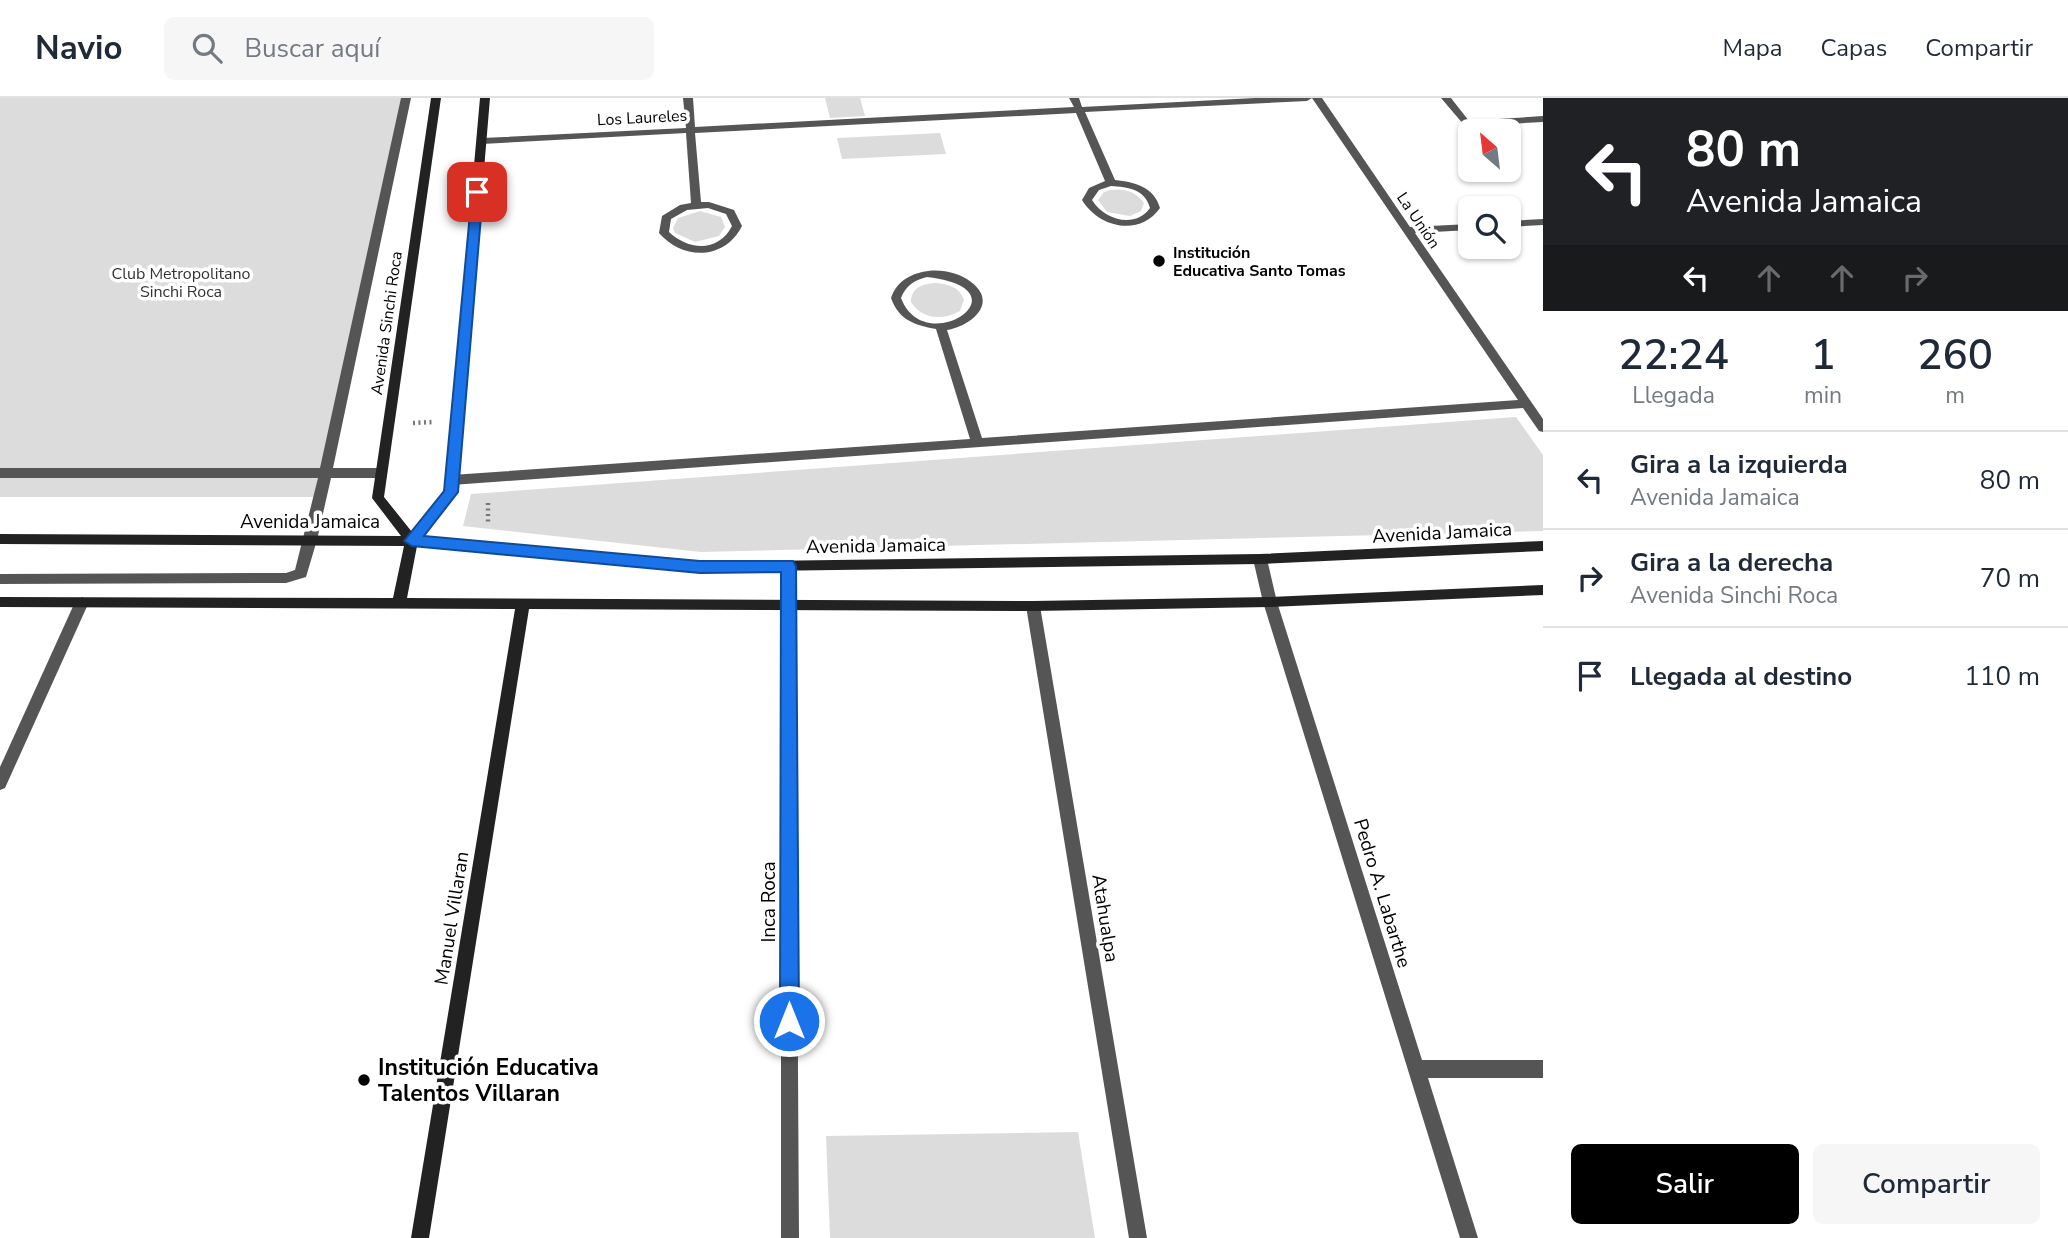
<!DOCTYPE html>
<html lang="es">
<head>
<meta charset="utf-8">
<style>
  body { margin:0; font-family:"Nunito Sans",sans-serif; background:#f6f6f7; color:#1f2937; height:100vh; display:flex; flex-direction:column; font-size:26px; white-space:nowrap }
  * { box-sizing:border-box; margin:0 }
  p { font-size:23px; color:#747a83 }
  .icon { flex:none; width:38px; height:38px; fill:none; stroke:currentColor; stroke-width:2; stroke-linecap:round; stroke-linejoin:round }
  .map { position:relative; flex:1; overflow:hidden }
  .sheet { display:flex; flex-direction:column; background:#fff; width:525px }
  .sheet>* { flex:none }
  .top-card { background:#202124; color:#fff; overflow:hidden }
  .needle { width:46px; rotate:332deg }
  .buttons { position:absolute; left:1458px; top:21px; display:grid; gap:14px }
  .buttons a { display:grid; place-items:center; width:63px; height:63px; border-radius:10px; background:#fff; box-shadow:0 2px 5px #0004; font-size:35px }
  .pin { position:absolute; display:grid; place-items:center; width:60px; height:60px; color:#fff; margin:-30px; border-radius:14px; box-shadow:0 4px 10px #0006 }
  .me { position:absolute; width:77px; margin:-38px; rotate:0deg; stroke-linejoin:round; filter:drop-shadow(0 0 5px #0008) }
  .turn { display:flex; align-items:center; gap:24px; height:147px; padding:0 28px; font-size:32px }
  .turn .icon { width:91px; height:91px; stroke-width:2.5 }
  .turn b { display:block; font-size:49px; line-height:60px }
  .lanes { display:flex; align-items:center; height:66px; padding:0 28px; background:#0003; justify-content:center; gap:35px; direction:ltr }
  .lanes .off { opacity:.35 }
  .eta { display:flex; justify-content:space-evenly; align-items:center; height:119px; text-align:center }
  .eta b { font-size:42px; font-weight:600; line-height:49px }
  .action { display:flex; gap:14px; margin-top:auto; padding:14px 28px }
  .action a { flex:1; height:80px; border-radius:10px; background:#000; color:#fff; font-size:28px; font-weight:600; line-height:80px; text-align:center }
  .action a+a { background:#f6f6f7; color:#1f2937 }
  ul { padding:0; list-style:none }
  li { display:flex; align-items:center; gap:21px; height:98px; padding:0 28px; border-top:2px solid #e0e1e3 }
  li div { flex:1 }
  li b { display:block; font-size:26px }
  li em { font-style:normal }
  header { display:flex; align-items:center; gap:42px; box-sizing:border-box; height:98px; padding:0 35px; background:#fff; border-bottom:2px solid #e0e1e3 }
  header strong { font-size:33px }
  nav { display:flex; gap:38px; margin-inline-start:auto; font-size:24px }
  .search { width:490px; height:63px; background:#f6f6f7; display:flex; align-items:center; gap:18px; box-sizing:border-box; padding:0 24px; border-radius:10px; color:#747a83; font-size:26px }
  main { display:flex; flex:1; min-height:0 }
  .map>svg:first-child { display:block }
</style>
</head>
<body>
<header>
<strong>Navio</strong>
<div class="search"><svg class="icon" aria-label="search" viewBox="0 0 24 24"><circle cx="10" cy="10" r="6"/><path d="M15 15l6 6"/></svg>Buscar aquí</div>
<nav><a>Mapa</a><a>Capas</a><a>Compartir</a></nav>
</header>
<main>
<div class="map">
<svg width="1543" height="1140" viewBox="0 0 1543 1140">
  <rect width="100%" height="100%" fill="#fff"/>
  <path fill="#dcdcdc" d="M0,0H406L319,399H0Z
    M825,0H860L865,18L830,20Z
    M940,35L946,56L842,61L837,40Z
    M1110,92C1123,90 1136,93 1144,105L1141,113L1130,118L1107,114L1098,102L1104,94Z
    M700,113L721,119L725,129L719,138L695,144L675,135L673,130L678,120Z
    M935,185C948,186 960,189 964,202L960,213C943,223 921,221 911,204C911,190 922,186 935,185Z
    M1516,319L1543,357V433L701,454L463,428L471,396Z
    M1078,1034L1095,1140H830L826,1038Z"/>
  <g fill="none" stroke-linecap="round" stroke-linejoin="round">
    <path stroke="#777" stroke-width="4.5" stroke-dasharray="2 3.5" stroke-linecap="butt" d="M413,325L432,324
      M488,405V424"/>
    <path fill="#555" fill-rule="evenodd" d="M401,0H411L333,370H381L387,375L381,380H331L317,442L306,479L286,485L0,486V476L286,475L295,472L318,380H0V370H320Z"/>
    <path fill="#555" fill-rule="evenodd" d="M683,0H693L695,29L1074,9L1069,0H1079L1082,9L1255,0H1312L1307,3L1085,14L1115,82C1135,84 1154,89 1160,110C1140,139 1099,130 1082,102L1089,90L1105,83L1076,15L695,35L701,104H709L734,112L742,128C725,162 683,163 659,135L662,118L680,107L691,105L686,35L482,46L477,43L482,40L686,30ZM1111,88C1128,89 1145,91 1150,110C1135,131 1104,122 1092,102L1099,92ZM708,110L726,116L732,128C719,154 689,153 669,134L671,121L687,112Z
      M1312,0H1322L1410,129L1470,126V132L1415,135L1543,321V334L1539,333L1523,310L452,387L446,382L452,377L970,341L936,231C914,227 899,222 891,200C901,169 947,165 971,184C999,205 971,228 947,232L982,340L1518,302ZM927,179C1031,191 925,263 901,200C906,187 915,182 927,179Z
      M1441,0H1451L1469,23L1543,18V24L1474,28V33L1470,34Z
      M1508,71L1512,76L1507,79L1499,72Z
      M1543,121V127L1508,129V123Z
      M1260,456L1267,461L1277,504L1422,962H1543V980H1428L1478,1140H1460L1263,504L1253,461Z
      M788,463L795,468L799,1140H781V468Z
      M82,499L89,504L5,690L0,692V669L75,504Z
      M1033,503L1038,504L1040,508L1147,1140H1129L1026,508L1028,504Z"/>
    <path fill="#222" fill-rule="evenodd" d="M431,0H441L384,399L412,434L445,393L480,0H490L457,394L423,439L700,464L1260,456L1543,443V453L1260,466L700,474L417,448L407,500L1033,503L1270,499L1543,487V497L1270,509L1033,513L529,511L429,1140H411L515,511L0,509V499L393,500L404,448L0,446V436L401,438L372,400Z"/>
  </g>
  <path fill="#1a73e8" stroke="#114b97" stroke-width="2" d="M477,90L483,94L458,394L424,438L700,463H793L796,468L799,923L796,930L789,933L782,930L780,923L781,474L700,475L412,448L404,443L444,393L472,94Z"/>
  <g fill="#000" stroke="#fff" stroke-width="2.5">
    <circle cx="1159" cy="163" r="7"/>
    <circle cx="364" cy="982" r="7"/>
  </g>
  <g text-anchor="middle" stroke-width="7" stroke-linejoin="round" paint-order="stroke">
    <g font-size="16" fill="#000" stroke="#fff">
      <text transform="translate(642 19) rotate(-3)" y="6">Los Laureles</text>
      <text transform="translate(1419 122) rotate(56)" y="6">La Unión</text>
      <text transform="translate(386 225) rotate(-82)" y="6">Avenida Sinchi Roca</text>
    </g>
    <g font-size="16" font-weight="bold" fill="#000" stroke="#fff" text-anchor="start">
      <text x="1173" y="160">Institución<tspan x="1173" dy="18">Educativa Santo Tomas</tspan></text>
    </g>
    <g font-size="16" fill="#333" stroke="#fff">
      <text x="181" y="181">Club Metropolitano<tspan x="181" dy="18">Sinchi Roca</tspan></text>
    </g>
    <g font-size="19" fill="#000" stroke="#fff">
      <text x="310" y="430">Avenida Jamaica</text>
      <text transform="translate(1442 434) rotate(-3)" y="7">Avenida Jamaica</text>
      <text transform="translate(876 447) rotate(-1)" y="7">Avenida Jamaica</text>
      <text transform="translate(1383 795) rotate(73)" y="7">Pedro A. Labarthe</text>
      <text transform="translate(768 804) rotate(-90)" y="7">Inca Roca</text>
      <text transform="translate(451 820) rotate(-81)" y="7">Manuel Villaran</text>
      <text transform="translate(1106 820) rotate(81)" y="7">Atahualpa</text>
    </g>
    <g font-size="23" font-weight="bold" fill="#000" stroke="#fff" text-anchor="start">
      <text x="378" y="977">Institución Educativa<tspan x="378" dy="26">Talentos Villaran</tspan></text>
    </g>
  </g>
</svg>
<div class="buttons">
<a><svg class="needle" viewBox="-14 -14 28 28"><path d="M0-13l5 13h-10z" fill="#e53935"/><path d="M0 13l5-13h-10z" fill="#747a83"/></svg></a>
<a><svg class="icon" aria-label="search" viewBox="0 0 24 24"><circle cx="10" cy="10" r="6"/><path d="M15 15l6 6"/></svg></a>
</div>
<div class="pin" style="left:477px;top:94px;background:#d93025"><svg class="icon" aria-label="arrive" viewBox="0 0 24 24"><path d="M6 21V4h12l-3 4 3 4H6"/></svg></div>
<svg class="me" style="left:789px;top:923px" viewBox="-20 -20 40 40"><circle r="17" fill="#1a73e8" stroke="#fff" stroke-width="3"/><path d="M0-11L8 9 0 5-8 9z" fill="#fff"/></svg>
</div>
<section class="sheet">
<div class="top-card">
<div class="turn"><svg class="icon" aria-label="left" viewBox="0 0 24 24"><path d="M17 20v-9H6M10 6l-5 5 5 5"/></svg><div><b>80 m</b>Avenida Jamaica</div></div>
<div class="lanes"><svg class="icon" aria-label="left" viewBox="0 0 24 24"><path d="M17 20v-9H6M10 6l-5 5 5 5"/></svg><svg class="icon off" aria-label="ahead" viewBox="0 0 24 24"><path d="M12 20V5M6 11l6-6 6 6"/></svg><svg class="icon off" aria-label="ahead" viewBox="0 0 24 24"><path d="M12 20V5M6 11l6-6 6 6"/></svg><svg class="icon off" aria-label="right" viewBox="0 0 24 24"><path d="M7 20v-9h11M14 6l5 5-5 5"/></svg></div>
</div>
<div class="eta">
<div><b>22:24</b><p>Llegada</p></div>
<div><b>1</b><p>min</p></div>
<div><b>260</b><p>m</p></div>
</div>
<ul>
<li><svg class="icon" aria-label="left" viewBox="0 0 24 24"><path d="M17 20v-9H6M10 6l-5 5 5 5"/></svg><div><b>Gira a la izquierda</b><p>Avenida Jamaica</p></div><em>80 m</em></li>
<li><svg class="icon" aria-label="right" viewBox="0 0 24 24"><path d="M7 20v-9h11M14 6l5 5-5 5"/></svg><div><b>Gira a la derecha</b><p>Avenida Sinchi Roca</p></div><em>70 m</em></li>
<li><svg class="icon" aria-label="arrive" viewBox="0 0 24 24"><path d="M6 21V4h12l-3 4 3 4H6"/></svg><div><b>Llegada al destino</b></div><em>110 m</em></li>
</ul>
<div class="action"><a>Salir</a><a>Compartir</a></div>
</section>
</main>
</body>
</html>
